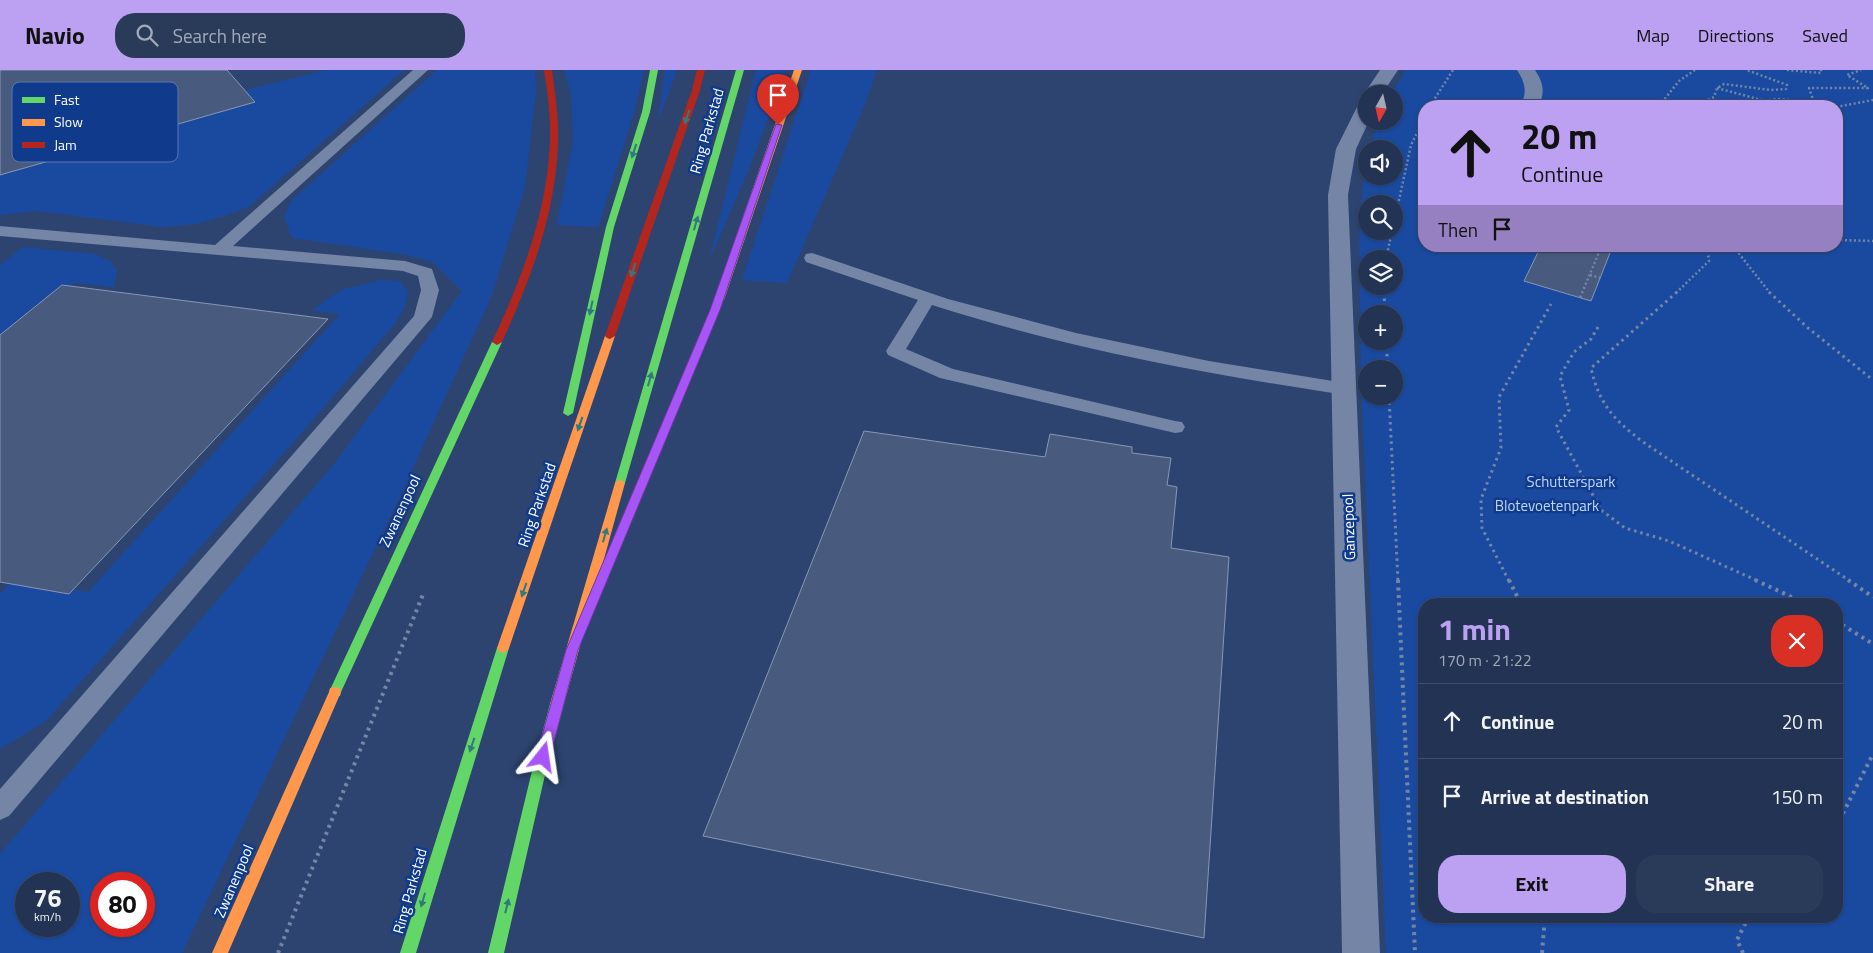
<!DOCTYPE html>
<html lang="en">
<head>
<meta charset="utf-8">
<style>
  body { margin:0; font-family:"Titillium Web",sans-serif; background:#2a3b5a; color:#f1f3f6; height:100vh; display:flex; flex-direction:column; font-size:19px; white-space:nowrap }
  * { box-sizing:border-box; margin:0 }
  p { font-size:16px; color:#a2aab8 }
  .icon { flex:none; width:28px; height:28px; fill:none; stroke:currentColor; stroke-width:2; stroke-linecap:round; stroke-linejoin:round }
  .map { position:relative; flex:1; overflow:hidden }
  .drawer { position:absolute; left:1418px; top:528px; width:425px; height:325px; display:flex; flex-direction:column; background:#223354; border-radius:20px; box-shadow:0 1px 4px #0004,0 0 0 1px #3f4e6b }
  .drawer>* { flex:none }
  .banner { position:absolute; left:1418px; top:30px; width:425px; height:152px; border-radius:20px; box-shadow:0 1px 4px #0004,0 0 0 1px #3f4e6b; background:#bca0f2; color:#111; overflow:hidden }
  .needle { width:32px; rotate:188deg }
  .tools { position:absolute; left:1358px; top:15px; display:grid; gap:10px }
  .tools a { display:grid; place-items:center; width:45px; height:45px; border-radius:50%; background:#223354; box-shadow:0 1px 4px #0004,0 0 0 1px #3f4e6b; font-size:25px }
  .speed { position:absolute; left:15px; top:802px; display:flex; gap:10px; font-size:25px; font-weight:700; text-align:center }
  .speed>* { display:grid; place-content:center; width:65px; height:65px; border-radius:50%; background:#223354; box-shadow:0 1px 4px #0004,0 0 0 1px #3f4e6b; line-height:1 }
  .speed small { font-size:12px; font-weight:400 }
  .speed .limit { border:8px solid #d22; background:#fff; color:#111 }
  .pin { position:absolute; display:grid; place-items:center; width:42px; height:42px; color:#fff; margin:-51px -21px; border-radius:50% 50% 50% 0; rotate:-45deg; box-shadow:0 0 5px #0007 }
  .pin .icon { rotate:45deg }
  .me { position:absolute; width:55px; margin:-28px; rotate:15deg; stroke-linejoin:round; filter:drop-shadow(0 0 4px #0008) }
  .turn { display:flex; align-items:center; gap:18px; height:105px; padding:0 20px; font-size:22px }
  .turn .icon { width:65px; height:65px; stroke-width:2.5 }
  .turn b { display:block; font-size:35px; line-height:42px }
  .then { display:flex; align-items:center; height:48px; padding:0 20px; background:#0003; gap:10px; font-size:19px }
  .round { display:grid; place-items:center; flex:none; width:52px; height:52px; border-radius:20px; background:#2a3b5a }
  .head { display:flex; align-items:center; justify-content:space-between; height:85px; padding:0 20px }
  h1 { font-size:30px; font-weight:700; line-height:38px; color:#bca0f2 }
  .button { display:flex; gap:10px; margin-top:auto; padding:10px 20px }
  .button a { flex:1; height:58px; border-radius:20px; background:#bca0f2; color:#111; font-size:20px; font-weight:700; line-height:58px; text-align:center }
  .button a+a { background:#2a3b5a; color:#f1f3f6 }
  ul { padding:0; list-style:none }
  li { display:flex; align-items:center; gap:15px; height:75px; padding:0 20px; border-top:1px solid #3f4e6b }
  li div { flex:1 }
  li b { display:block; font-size:19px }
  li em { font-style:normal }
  header { display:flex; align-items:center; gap:30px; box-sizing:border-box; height:70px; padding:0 25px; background:#bca0f2; color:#111 }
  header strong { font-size:24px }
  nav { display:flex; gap:28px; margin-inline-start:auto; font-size:18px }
  .search { width:350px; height:45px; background:#2a3b5a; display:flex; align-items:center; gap:12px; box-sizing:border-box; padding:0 18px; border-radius:20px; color:#a2aab8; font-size:19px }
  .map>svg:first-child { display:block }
</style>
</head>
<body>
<header>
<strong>Navio</strong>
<div class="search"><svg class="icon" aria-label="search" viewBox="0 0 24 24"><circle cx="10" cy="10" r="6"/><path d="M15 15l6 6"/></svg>Search here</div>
<nav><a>Map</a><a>Directions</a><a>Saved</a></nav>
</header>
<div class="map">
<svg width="1873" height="883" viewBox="0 0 1873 883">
  <rect width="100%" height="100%" fill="#2d4470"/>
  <path fill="#1a4aa0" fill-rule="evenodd" d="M326,0H404L250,136L224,146L196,154L163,157L36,141L0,145V82Z
    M437,0H535L536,20L525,117L492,225L401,424L182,883H0V784L334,394L462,221L433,192L402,184L292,168L284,147L291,131ZM26,814H69V856H26ZM101,814H144V856H101Z
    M564,0H644L634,43L598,157L557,155L573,71L571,23Z
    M665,0H677L658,51Z
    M756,0H786L751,94L709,191Z
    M811,0H877L865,34L787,213L742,210Z
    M1406,0H1873V883H1386L1361,312L1359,150L1366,94V106H1394V79H1369L1379,51H1394V24H1391ZM1424,36H1836V176H1424ZM1366,134H1394V161H1366ZM1366,189H1394V216H1366ZM1366,244H1394V271H1366ZM1366,299H1394V326H1366ZM1424,534H1836V846H1424Z
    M23,177L96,184L111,192L117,201L114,217L75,213L0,275V195Z
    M381,210L400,211L408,222L405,236L397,251L313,350L46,651L0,679V524L15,508L88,522L340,244L312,240L341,220Z"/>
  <path fill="#485b7f" stroke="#8897b3" d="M0,0H227L255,32L0,105Z
    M1541,176H1586L1610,183L1591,231L1524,211Z
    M62,215L328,249L69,524L0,512V265Z
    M864,361L1045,387L1050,364L1132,377V383L1171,388L1167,415L1177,417L1171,478L1229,487L1204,868L703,766Z"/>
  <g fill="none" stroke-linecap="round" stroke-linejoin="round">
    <path stroke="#7485a5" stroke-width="2.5" stroke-dasharray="2 2.5" stroke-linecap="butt" d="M1787,0L1821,3V0
      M1717,18L1765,31L1777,29L1814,32L1809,18H1868L1847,5L1861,0
      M1430,36L1453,0
      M1659,36L1679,11L1695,0
      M1696,36L1714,27L1717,18L1724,14L1770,20L1786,19L1787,15L1747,0
      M1836,37L1873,30
      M1394,153L1411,75L1424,49
      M1836,170L1873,171
      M1733,176L1770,223
      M1386,189L1392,161
      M1590,205L1601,208
      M1384,216V223
      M1582,223L1600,180
      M1676,223L1709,191L1707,176"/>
    <path stroke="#7485a5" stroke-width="3" stroke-dasharray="2.5 4" stroke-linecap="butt" d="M1384,222L1385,244
      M1677,222L1591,298C1599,334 1614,350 1643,372L1850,511
      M1769,222L1808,258L1873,310
      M1580,228L1582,222
      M1598,257L1591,269L1574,282L1560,306L1569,340L1556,357L1601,440L1625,458L1669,471L1758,511
      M1386,271L1388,299
      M1389,326L1398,511
      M1509,511L1482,458L1481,429L1501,378L1499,327L1551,234"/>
    <path stroke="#7485a5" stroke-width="4" stroke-dasharray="3 4.5" stroke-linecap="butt" d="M1398,510L1415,883
      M1509,510L1521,534
      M1755,510L1807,534
      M1848,510L1873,527
      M1836,551L1873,574
      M1836,757L1873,684
      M278,883L424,522
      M1542,883L1545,846
      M1743,883L1737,870L1749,846"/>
    <path fill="#7485a5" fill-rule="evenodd" d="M413,0H428L233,176L405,191L432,199L439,220L432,247L9,746L0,750V719L414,246L421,220L418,206L403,201L0,166V156L215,175Z
      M812,183L948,229L1076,263L1209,291L1345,313L1352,315L1355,319L1352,323L1345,325C1206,304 1066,278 932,235L906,279L953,299L1175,351L1182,352L1185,357L1182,362L1175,363L940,308L888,285L886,281L918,230L806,192L804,188L806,184Z"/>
    <path fill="#7485a5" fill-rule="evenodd" d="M1380,0H1398L1382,24H1366V27L1364,24Z
      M1517,0H1535C1543,12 1546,23 1538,36H1520C1528,23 1525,12 1517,0Z
      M1366,32V51H1369L1356,79L1348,125L1380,883H1342L1328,125L1336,79L1357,37L1360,33Z"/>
    <path fill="#63d668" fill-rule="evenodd" d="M650,0H658L650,42L614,157L573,343L568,346L563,343L606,157L642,42Z
      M736,0H744L625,413L620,417L615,413Z
      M497,269L502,272L341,622L340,626L335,627L330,626L329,622L492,272Z
      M503,573L507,575L509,578L416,883H400L497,578L499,575Z
      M557,629L562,630L564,634L545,705L504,883H488L531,705L550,634L552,630Z"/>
    <path fill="#ff974d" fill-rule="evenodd" d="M794,0H802L724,230L722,232H716L714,230Z
      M610,263L615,266L509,578L507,581L503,583L499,581L497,578L605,266Z
      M620,409L625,413L564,634L562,638L557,639L552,638L550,634L615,413Z
      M335,617L340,618L341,622L228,883H212L329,622L330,618Z"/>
    <path fill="#b3261e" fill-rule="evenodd" d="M544,0H552C555,24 559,48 558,72C556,143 531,208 502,272L497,275L492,272C522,208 547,143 550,72C551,48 548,24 544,0Z
      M697,0H705L700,20L615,266L610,269L607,268L605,266L692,20Z
      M719,227L724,230L628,461L622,465L618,464L616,461L714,230Z"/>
  </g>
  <defs><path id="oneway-solid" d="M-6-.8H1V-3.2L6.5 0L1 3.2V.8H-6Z" transform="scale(1.25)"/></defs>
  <g fill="#31797e">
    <use href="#oneway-solid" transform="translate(687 47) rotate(109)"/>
    <use href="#oneway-solid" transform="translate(634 81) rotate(108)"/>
    <use href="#oneway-solid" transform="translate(696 153) rotate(-74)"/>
    <use href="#oneway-solid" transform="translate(633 200) rotate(109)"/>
    <use href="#oneway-solid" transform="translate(591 238) rotate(102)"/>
    <use href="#oneway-solid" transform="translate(650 309) rotate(-74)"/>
    <use href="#oneway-solid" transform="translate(580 354) rotate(109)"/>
    <use href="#oneway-solid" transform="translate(605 465) rotate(-74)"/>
    <use href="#oneway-solid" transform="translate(524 520) rotate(109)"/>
    <use href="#oneway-solid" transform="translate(472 675) rotate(109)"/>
    <use href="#oneway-solid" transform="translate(423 830) rotate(106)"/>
    <use href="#oneway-solid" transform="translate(507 836) rotate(-76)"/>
  </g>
  <path fill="#a855f7" stroke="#6d37a1" d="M776,54L782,55L720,240L578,580L550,687L548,691L543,693L538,691L536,687L566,580L710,240Z"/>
  <g text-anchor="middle" stroke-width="5" stroke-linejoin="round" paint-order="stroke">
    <g font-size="15" fill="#fff" stroke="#103b8d">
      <text transform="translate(707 61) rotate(-74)" y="5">Ring Parkstad</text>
      <text transform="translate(537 435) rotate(-71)" y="5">Ring Parkstad</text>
      <text transform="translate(400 441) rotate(-65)" y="5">Zwanenpool</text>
      <text transform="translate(1349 457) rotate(-92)" y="5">Ganzepool</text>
      <text transform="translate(234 811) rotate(-67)" y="5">Zwanenpool</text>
      <text transform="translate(410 821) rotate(-74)" y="5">Ring Parkstad</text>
    </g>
    <g font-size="15" fill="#bfd5fd" stroke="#103b8d">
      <text x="1571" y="417">Schutterspark</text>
      <text x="1547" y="441">Blotevoetenpark</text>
    </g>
  </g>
  <rect x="12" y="12" width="166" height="80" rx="8" fill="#103b8d" stroke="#5876af" stroke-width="1"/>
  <rect x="22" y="27" width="23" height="6" fill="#63d668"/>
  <rect x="22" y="49" width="23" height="7" fill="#ff974d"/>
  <rect x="22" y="72" width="23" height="6" fill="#b3261e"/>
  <g font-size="14" fill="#fff">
    <text x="54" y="35">Fast</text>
    <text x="54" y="57">Slow</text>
    <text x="54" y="80">Jam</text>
  </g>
</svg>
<div class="tools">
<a><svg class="needle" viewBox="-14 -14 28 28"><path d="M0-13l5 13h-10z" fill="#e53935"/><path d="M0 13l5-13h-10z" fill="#a2aab8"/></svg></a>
<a><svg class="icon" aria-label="sound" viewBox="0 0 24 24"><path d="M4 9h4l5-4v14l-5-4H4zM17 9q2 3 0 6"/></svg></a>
<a><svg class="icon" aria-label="search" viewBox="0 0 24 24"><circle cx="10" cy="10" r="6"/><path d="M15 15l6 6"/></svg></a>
<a><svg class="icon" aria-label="layers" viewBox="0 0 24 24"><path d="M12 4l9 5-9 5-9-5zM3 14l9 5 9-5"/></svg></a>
<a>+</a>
<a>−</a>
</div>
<div class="speed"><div>76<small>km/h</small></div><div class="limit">80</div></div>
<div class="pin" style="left:778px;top:55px;background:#d93025"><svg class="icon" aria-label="arrive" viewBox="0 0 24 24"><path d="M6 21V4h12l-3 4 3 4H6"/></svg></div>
<svg class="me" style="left:543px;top:687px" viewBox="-20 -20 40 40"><path d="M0-17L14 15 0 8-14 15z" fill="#a855f7" stroke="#fff" stroke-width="4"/></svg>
<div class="banner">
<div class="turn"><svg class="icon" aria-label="ahead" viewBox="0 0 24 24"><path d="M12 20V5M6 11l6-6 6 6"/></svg><div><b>20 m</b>Continue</div></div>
<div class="then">Then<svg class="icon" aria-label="arrive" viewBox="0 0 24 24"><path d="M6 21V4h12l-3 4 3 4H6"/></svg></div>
</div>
<section class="drawer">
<div class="head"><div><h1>1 min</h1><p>170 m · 21:22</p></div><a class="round" style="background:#d93025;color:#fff"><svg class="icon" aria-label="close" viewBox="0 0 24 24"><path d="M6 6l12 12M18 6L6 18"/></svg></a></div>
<ul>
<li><svg class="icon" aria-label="ahead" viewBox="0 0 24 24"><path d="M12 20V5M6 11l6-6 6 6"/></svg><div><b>Continue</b></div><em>20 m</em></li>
<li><svg class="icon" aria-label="arrive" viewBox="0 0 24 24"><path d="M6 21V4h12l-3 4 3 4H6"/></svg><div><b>Arrive at destination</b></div><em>150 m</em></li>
</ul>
<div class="button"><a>Exit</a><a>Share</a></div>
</section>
</div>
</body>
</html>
